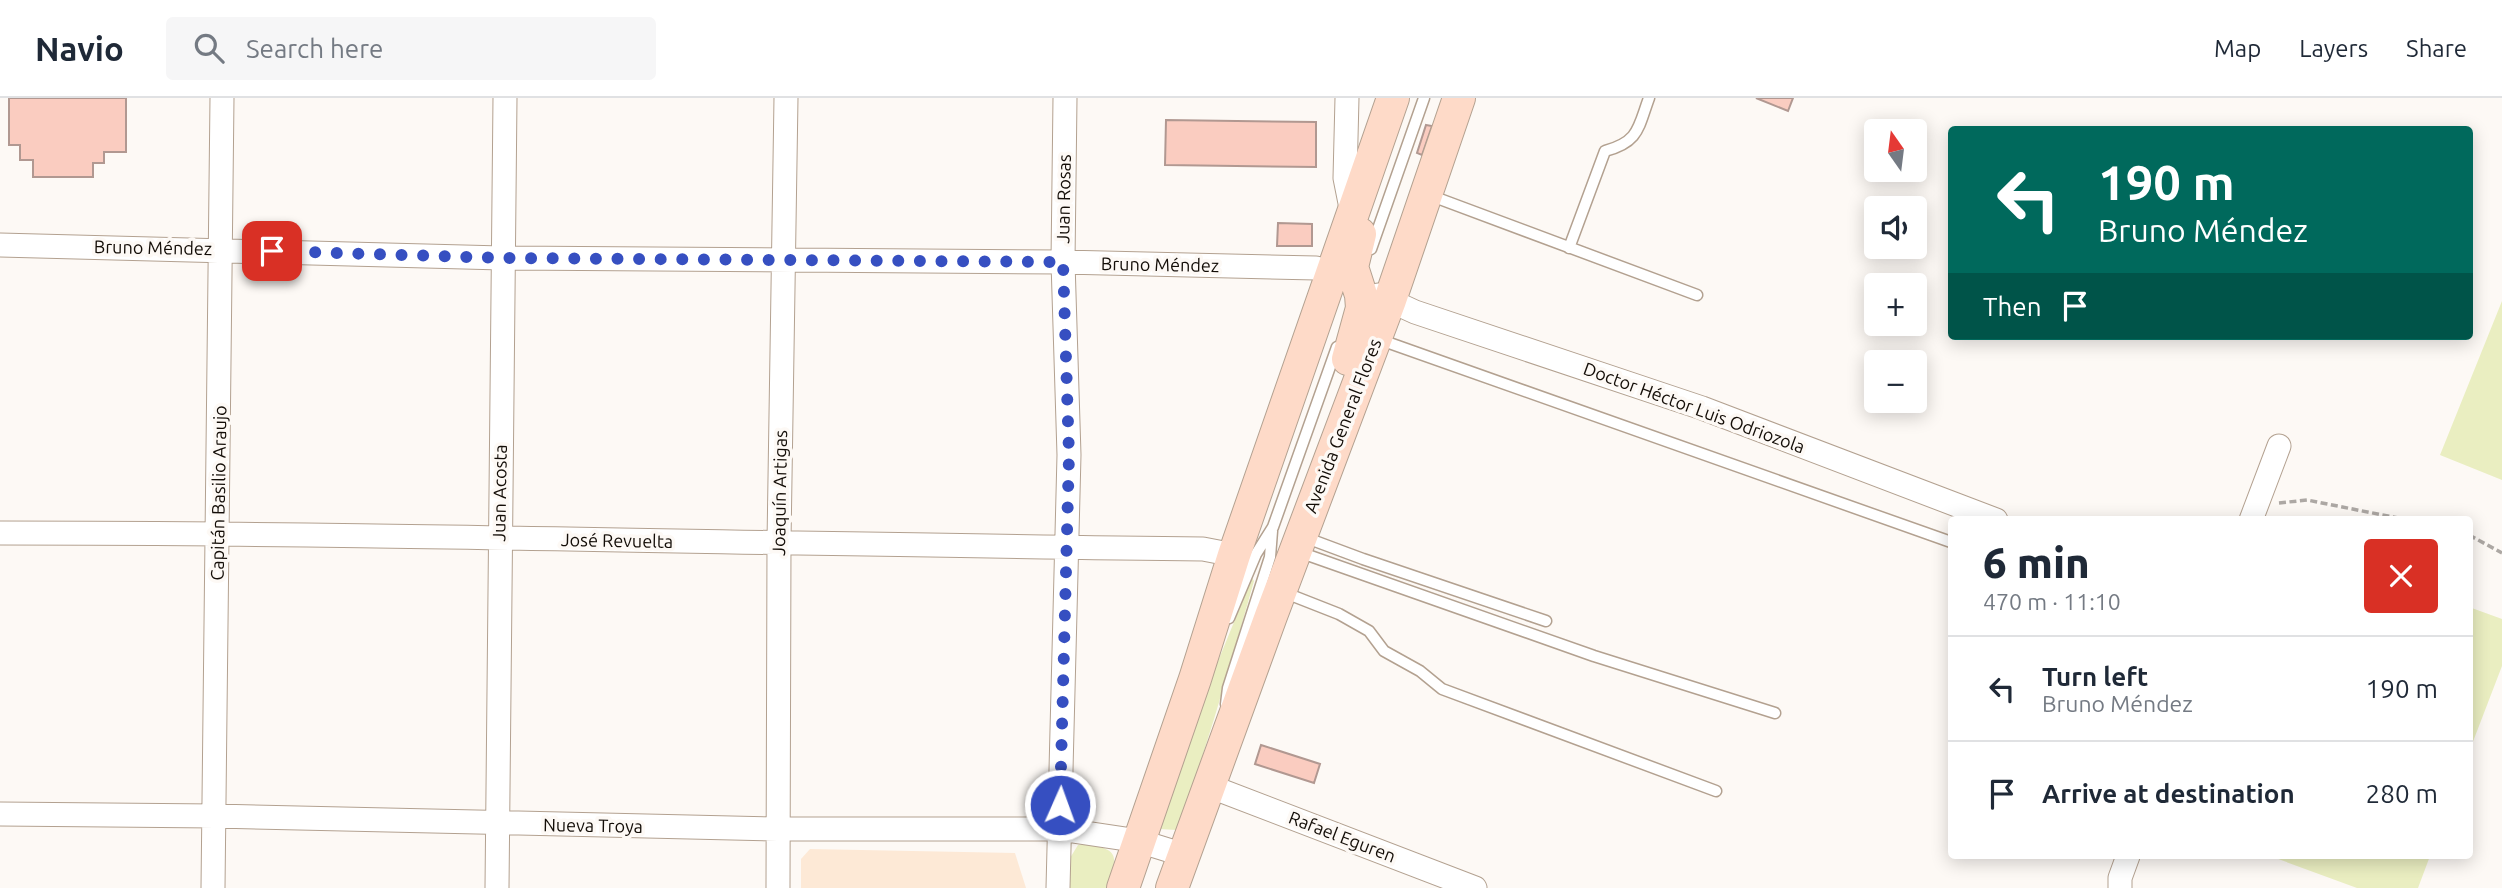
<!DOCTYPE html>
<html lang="en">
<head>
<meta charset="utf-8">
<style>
  body { margin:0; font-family:Ubuntu,sans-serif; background:#f6f6f7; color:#1f2937; height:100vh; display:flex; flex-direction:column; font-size:26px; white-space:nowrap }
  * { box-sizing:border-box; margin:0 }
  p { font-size:23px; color:#747a83 }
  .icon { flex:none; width:38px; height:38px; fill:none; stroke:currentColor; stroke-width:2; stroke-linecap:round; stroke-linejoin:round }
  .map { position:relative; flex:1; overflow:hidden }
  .drawer { position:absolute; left:1948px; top:418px; width:525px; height:343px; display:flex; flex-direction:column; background:#fff; border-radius:7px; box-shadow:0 4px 18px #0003 }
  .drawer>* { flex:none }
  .banner { position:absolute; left:1948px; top:28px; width:525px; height:214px; border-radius:7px; box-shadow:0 4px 18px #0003; background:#00695c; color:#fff; overflow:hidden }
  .needle { width:46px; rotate:346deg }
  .controls { position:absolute; left:1864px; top:21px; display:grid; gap:14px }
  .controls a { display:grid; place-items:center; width:63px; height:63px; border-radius:7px; background:#fff; box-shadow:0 4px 18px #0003; font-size:35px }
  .pin { position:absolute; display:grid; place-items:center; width:60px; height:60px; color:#fff; margin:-30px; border-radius:14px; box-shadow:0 4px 10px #0006 }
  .me { position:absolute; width:77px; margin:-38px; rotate:2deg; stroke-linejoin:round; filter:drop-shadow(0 0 5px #0008) }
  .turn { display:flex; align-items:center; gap:24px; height:147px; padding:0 35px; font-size:32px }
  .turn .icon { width:91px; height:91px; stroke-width:2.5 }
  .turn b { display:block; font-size:49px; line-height:60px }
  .then { display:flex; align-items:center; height:66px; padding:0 35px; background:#0003; gap:14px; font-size:26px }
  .round { display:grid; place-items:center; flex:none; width:74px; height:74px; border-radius:7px; background:#f6f6f7 }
  .summary { display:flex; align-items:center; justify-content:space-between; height:119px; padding:0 35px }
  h1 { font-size:42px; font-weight:800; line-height:52px }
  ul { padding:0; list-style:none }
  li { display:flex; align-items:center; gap:21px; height:105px; padding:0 35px; border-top:2px solid #e0e1e3 }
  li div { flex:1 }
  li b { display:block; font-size:26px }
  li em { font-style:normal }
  header { display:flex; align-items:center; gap:42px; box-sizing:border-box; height:98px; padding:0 35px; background:#fff; border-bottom:2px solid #e0e1e3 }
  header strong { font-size:33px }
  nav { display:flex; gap:38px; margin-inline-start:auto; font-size:24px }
  .search { width:490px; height:63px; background:#f6f6f7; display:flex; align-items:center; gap:18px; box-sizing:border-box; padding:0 24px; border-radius:7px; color:#747a83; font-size:26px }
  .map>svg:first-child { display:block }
</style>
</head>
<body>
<header>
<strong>Navio</strong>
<div class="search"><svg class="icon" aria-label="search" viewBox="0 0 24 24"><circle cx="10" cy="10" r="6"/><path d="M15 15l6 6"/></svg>Search here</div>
<nav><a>Map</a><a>Layers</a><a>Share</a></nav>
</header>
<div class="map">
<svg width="2502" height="790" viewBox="0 0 2502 790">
  <rect width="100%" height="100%" fill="#fdf9f5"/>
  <path fill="#fde9d6" d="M810,751L1015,755L1026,790H801V761Z"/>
  <path fill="#eaeec1" d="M2502,203V382L2440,357Z
    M1252,480L1254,483C1230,567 1207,651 1177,732L1159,731L1214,573Z
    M2469,509L2502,521V568L2469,654Z
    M1086,746C1122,752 1117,759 1106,790H1068L1070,760L1078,747Z
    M2270,758H2430L2418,790H2357Z"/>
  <path fill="#faccc0" stroke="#b19891" stroke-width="2" d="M9,0H126V54H104V65H93V79H33V62H20V47H9Z
    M1756,0H1793L1788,13Z
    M1166,22L1316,24V69L1165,67Z
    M1426,27L1432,28L1422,57L1417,55Z
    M1278,125L1312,126V148H1277Z
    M1261,647L1320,666L1314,685L1255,666Z"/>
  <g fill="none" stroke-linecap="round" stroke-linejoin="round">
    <defs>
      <path id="lane" d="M1429,97L1697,197
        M1569,150L1605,53C1639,44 1638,30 1649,0
        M1371,151L1424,0
        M1378,241L1951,444
        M1304,439L1363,461L1546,523
        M1299,454L1594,558L1775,615
        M1283,494L1339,516L1369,533L1384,553L1420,573L1442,591L1716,693
        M1229,520L1256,456L1273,429L1337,249
        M1226,606L1228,590L1270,459L1272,433"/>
      <path id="street" d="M1347,0L1345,80L1352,115
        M0,147L502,160L1063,164L1316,170L1344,181
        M1378,197L1415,214L1702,310L1996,422
        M2251,422L2279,348
        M0,435C401,435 802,447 1203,451L1234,457
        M1209,688L1475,790
        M0,716L215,718L778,731H1059L1139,743L1184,757
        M213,790L222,0
        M497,790L505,0
        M778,790L779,444L786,0
        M1058,790L1069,357L1063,164L1065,0
        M2120,790V780L2128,758"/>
      <path id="secondary" d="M1348,261L1362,210L1361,197L1352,169L1360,136
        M1123,790L1195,581L1234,457L1393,0
        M1172,790L1271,518L1390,202L1459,0"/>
    </defs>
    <use href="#lane" stroke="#b3a190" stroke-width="13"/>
    <use href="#street" stroke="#b3a190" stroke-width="25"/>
    <use href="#secondary" stroke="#b3a190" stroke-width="34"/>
    <path stroke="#ada8a4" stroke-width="3.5" stroke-dasharray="7 3.5" stroke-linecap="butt" d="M2279,405L2307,402L2408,422
      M2469,437L2502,455"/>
    <use href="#lane" stroke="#fff" stroke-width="10"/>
    <use href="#street" stroke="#fff" stroke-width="23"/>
    <use href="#secondary" stroke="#fedac8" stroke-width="32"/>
  </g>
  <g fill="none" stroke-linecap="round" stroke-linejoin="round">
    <path stroke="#364fc1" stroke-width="12" stroke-dasharray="0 21.6" d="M272,153L502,160L1063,164L1069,357L1060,707"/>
  </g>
  <g text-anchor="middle" stroke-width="7" stroke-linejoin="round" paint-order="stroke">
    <g font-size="18" fill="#130d07" stroke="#fdf9f5">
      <text transform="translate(1064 101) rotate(-89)" y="6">Juan Rosas</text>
      <text transform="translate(153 150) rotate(1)" y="6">Bruno Méndez</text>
      <text transform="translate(1160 167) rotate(1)" y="6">Bruno Méndez</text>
      <text transform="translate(1694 310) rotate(20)" y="6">Doctor Héctor Luis Odriozola</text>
      <text transform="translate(1343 328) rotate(-69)" y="6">Avenida General Flores</text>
      <text transform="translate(219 395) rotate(-89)" y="6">Capitán Basilio Araujo</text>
      <text transform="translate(500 395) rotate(-89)" y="6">Juan Acosta</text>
      <text transform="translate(780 395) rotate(-89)" y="6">Joaquín Artigas</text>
      <text transform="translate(617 443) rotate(1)" y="6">José Revuelta</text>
      <text transform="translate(593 728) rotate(1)" y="6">Nueva Troya</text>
      <text transform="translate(1342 739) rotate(21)" y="6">Rafael Eguren</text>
    </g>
  </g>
</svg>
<div class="controls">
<a><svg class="needle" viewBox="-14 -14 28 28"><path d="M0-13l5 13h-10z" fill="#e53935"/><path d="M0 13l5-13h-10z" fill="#747a83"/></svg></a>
<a><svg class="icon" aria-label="sound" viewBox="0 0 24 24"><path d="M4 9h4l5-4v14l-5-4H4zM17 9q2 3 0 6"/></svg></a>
<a>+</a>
<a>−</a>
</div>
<div class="pin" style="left:272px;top:153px;background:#d93025"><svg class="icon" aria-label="arrive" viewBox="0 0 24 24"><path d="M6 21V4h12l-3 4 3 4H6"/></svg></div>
<svg class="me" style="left:1060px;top:707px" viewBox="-20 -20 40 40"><circle r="17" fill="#364fc1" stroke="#fff" stroke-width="3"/><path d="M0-11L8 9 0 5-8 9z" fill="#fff"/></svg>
<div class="banner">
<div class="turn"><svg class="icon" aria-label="left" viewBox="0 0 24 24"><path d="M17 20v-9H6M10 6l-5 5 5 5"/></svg><div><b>190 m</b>Bruno Méndez</div></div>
<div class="then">Then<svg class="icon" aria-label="arrive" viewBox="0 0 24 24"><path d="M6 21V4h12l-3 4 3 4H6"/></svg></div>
</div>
<section class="drawer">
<div class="summary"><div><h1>6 min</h1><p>470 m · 11:10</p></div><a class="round" style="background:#d93025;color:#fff"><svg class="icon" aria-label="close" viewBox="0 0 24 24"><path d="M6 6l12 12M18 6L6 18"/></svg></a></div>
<ul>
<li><svg class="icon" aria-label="left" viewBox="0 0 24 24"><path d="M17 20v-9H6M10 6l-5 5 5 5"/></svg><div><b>Turn left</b><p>Bruno Méndez</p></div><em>190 m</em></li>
<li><svg class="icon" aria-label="arrive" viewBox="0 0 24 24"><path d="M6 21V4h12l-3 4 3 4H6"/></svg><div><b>Arrive at destination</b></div><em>280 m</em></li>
</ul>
</section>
</div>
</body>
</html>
